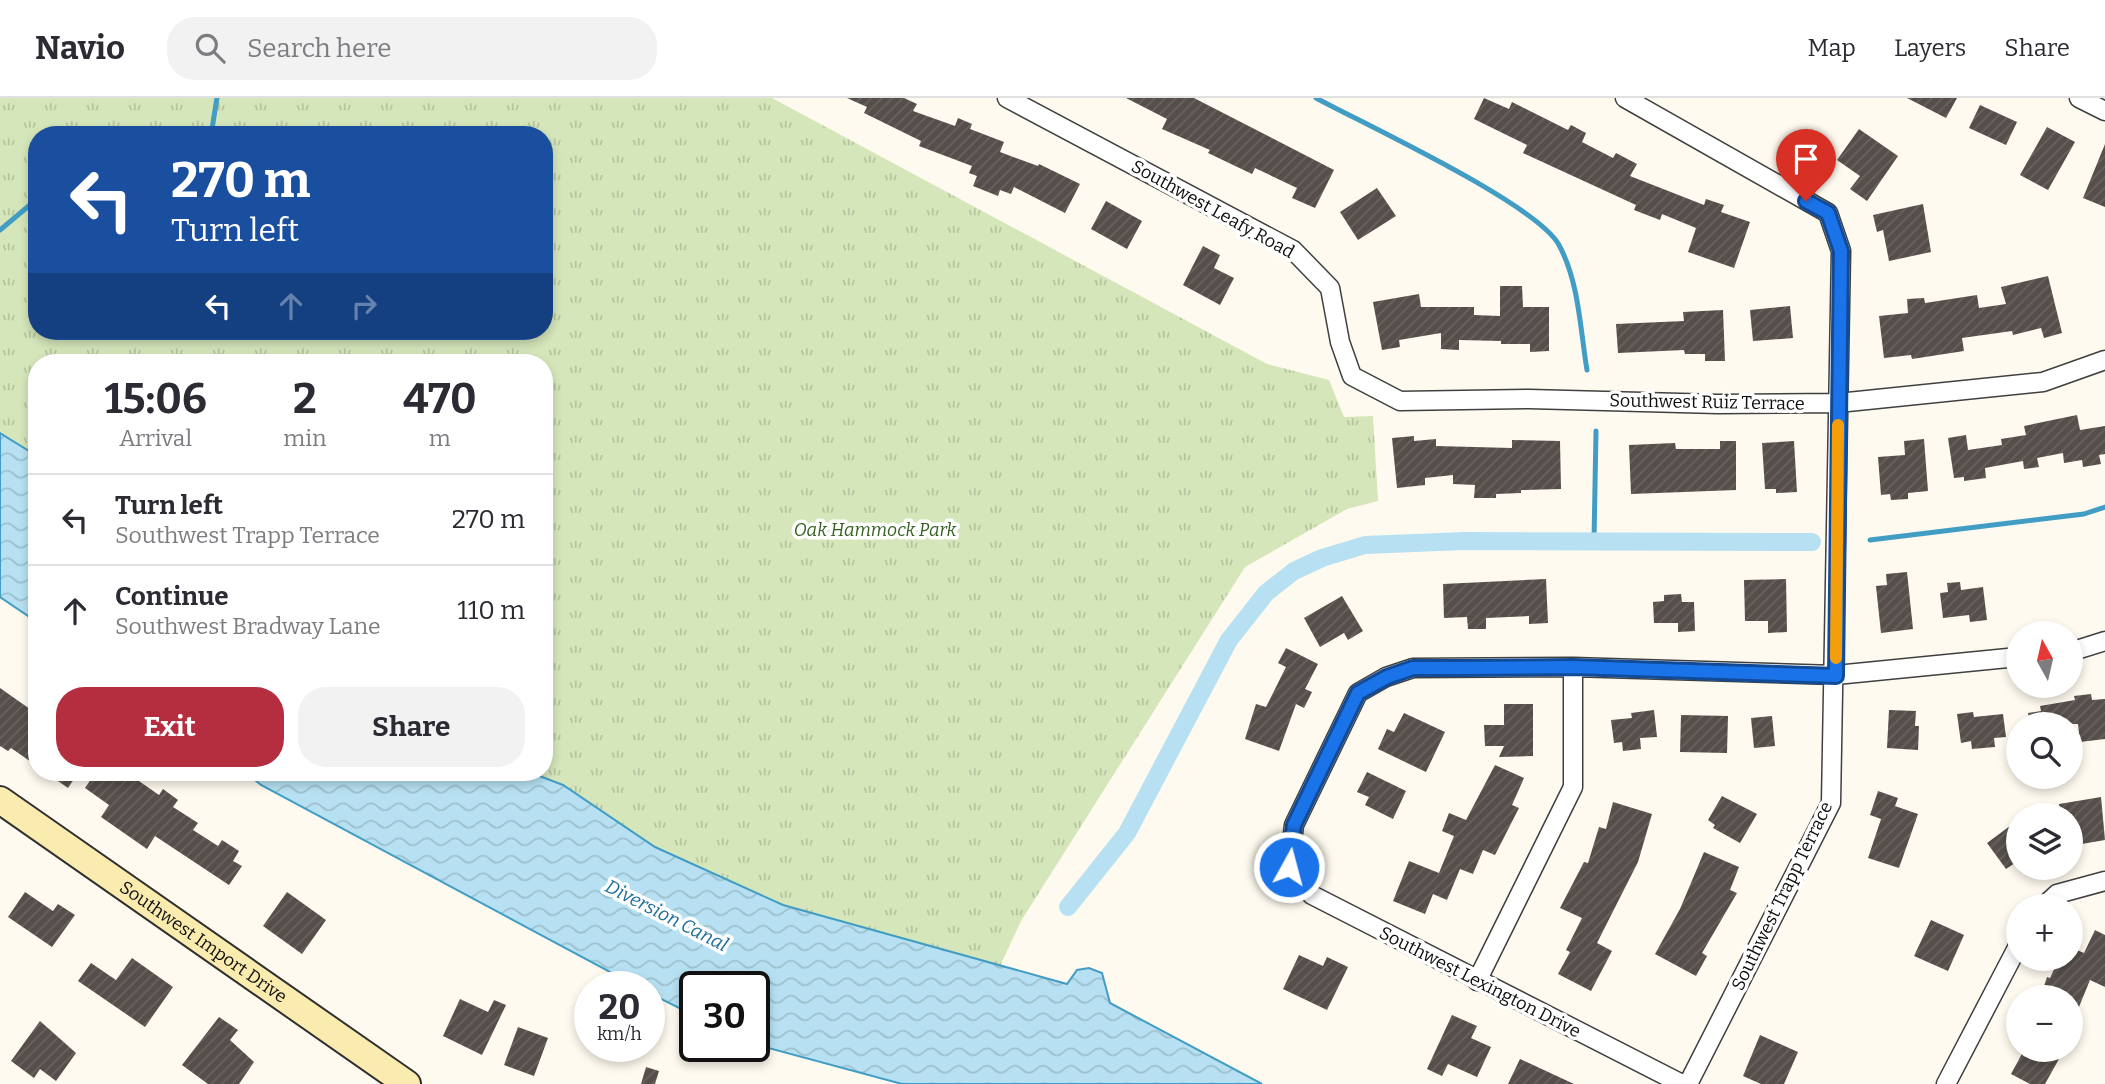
<!DOCTYPE html>
<html lang="en">
<head>
<meta charset="utf-8">
<style>
  body { margin:0; font-family:Bitter,serif; background:#f2f2f3; color:#2b2b33; height:100vh; display:flex; flex-direction:column; font-size:26px; white-space:nowrap }
  * { box-sizing:border-box; margin:0 }
  p { font-size:23px; color:#7c7c81 }
  .icon { flex:none; width:38px; height:38px; fill:none; stroke:currentColor; stroke-width:2; stroke-linecap:round; stroke-linejoin:round }
  .map { position:relative; flex:1; overflow:hidden }
  .details { position:absolute; left:28px; top:256px; width:525px; height:427px; display:flex; flex-direction:column; background:#fff; border-radius:28px; box-shadow:0 4px 10px #0003 }
  .details>* { flex:none }
  .banner { position:absolute; left:28px; top:28px; width:525px; height:214px; border-radius:28px; box-shadow:0 4px 10px #0003; background:#1a4fa0; color:#fff; overflow:hidden }
  .needle { width:46px; rotate:352deg }
  .fabs { position:absolute; left:2006px; top:523px; display:grid; gap:14px }
  .fabs a { display:grid; place-items:center; width:77px; height:77px; border-radius:50%; background:#fff; box-shadow:0 4px 10px #0003; font-size:35px }
  .speed { position:absolute; left:574px; top:873px; display:flex; gap:14px; font-size:35px; font-weight:700; text-align:center }
  .speed>* { display:grid; place-content:center; width:91px; height:91px; border-radius:50%; background:#fff; box-shadow:0 4px 10px #0003; line-height:1 }
  .speed small { font-size:18px; font-weight:400 }
  .speed .limit { border:4px solid #111; border-radius:10px; background:#fff; color:#111 }
  .pin { position:absolute; display:grid; place-items:center; width:60px; height:60px; color:#fff; margin:-72px -30px; border-radius:50% 50% 50% 0; rotate:-45deg; box-shadow:0 0 7px #0007 }
  .pin .icon { rotate:45deg }
  .me { position:absolute; width:77px; margin:-38px; rotate:7deg; stroke-linejoin:round; filter:drop-shadow(0 0 5px #0008) }
  .turn { display:flex; align-items:center; gap:24px; height:147px; padding:0 28px; font-size:32px }
  .turn .icon { width:91px; height:91px; stroke-width:2.5 }
  .turn b { display:block; font-size:49px; line-height:60px }
  .lanes { display:flex; align-items:center; height:66px; padding:0 28px; background:#0003; justify-content:center; gap:35px; direction:ltr }
  .lanes .off { opacity:.35 }
  .eta { display:flex; justify-content:space-evenly; align-items:center; height:119px; text-align:center }
  .eta b { font-size:42px; font-weight:700; line-height:49px }
  .cta { display:flex; gap:14px; margin-top:auto; padding:14px 28px }
  .cta a { flex:1; height:80px; border-radius:28px; background:#b52e40; color:#fff; font-size:28px; font-weight:700; line-height:80px; text-align:center }
  .cta a+a { background:#f2f2f3; color:#2b2b33 }
  ul { padding:0; list-style:none }
  li { display:flex; align-items:center; gap:21px; height:91px; padding:0 28px; border-top:2px solid #e1e1e2 }
  li div { flex:1 }
  li b { display:block; font-size:26px }
  li em { font-style:normal }
  header { display:flex; align-items:center; gap:42px; box-sizing:border-box; height:98px; padding:0 35px; background:#fff; border-bottom:2px solid #e1e1e2 }
  header strong { font-size:33px }
  nav { display:flex; gap:38px; margin-inline-start:auto; font-size:24px }
  .search { width:490px; height:63px; background:#f2f2f3; display:flex; align-items:center; gap:18px; box-sizing:border-box; padding:0 24px; border-radius:28px; color:#7c7c81; font-size:26px }
  .map>svg:first-child { display:block }
</style>
</head>
<body>
<header>
<strong>Navio</strong>
<div class="search"><svg class="icon" aria-label="search" viewBox="0 0 24 24"><circle cx="10" cy="10" r="6"/><path d="M15 15l6 6"/></svg>Search here</div>
<nav><a>Map</a><a>Layers</a><a>Share</a></nav>
</header>
<div class="map">
<svg width="2105" height="986" viewBox="0 0 2105 986">
  <defs>
    <pattern id="grass-tufts" width="24" height="20" patternUnits="userSpaceOnUse" patternTransform="scale(1.75)"><rect width="24" height="20" fill="#d5e6ba"/><path d="M3 7l-1-3M5 7V3M7 7l1-3M15 17l-1-3M17 17v-4M19 17l1-3" fill="none" stroke="#b6c49f"/></pattern>
    <pattern id="water-waves" width="16" height="10" patternUnits="userSpaceOnUse" patternTransform="scale(1.75)"><rect width="16" height="10" fill="#b7e1f2"/><path d="M0 5q4-4 8 0t8 0" fill="none" stroke="#9cc0ce"/></pattern>
    <pattern id="building-hatch" width="6" height="6" patternUnits="userSpaceOnUse" patternTransform="scale(1.75)"><rect width="6" height="6" fill="#554e4a"/><path d="M-1 1l2-2M0 6l6-6M5 7l2-2" fill="none" stroke="#686360"/></pattern>
  </defs>
  <rect width="100%" height="100%" fill="#fefaef"/>
  <path fill="url(#grass-tufts)" fill-rule="evenodd" d="M0,0H772L1267,266L1329,282L1344,319L1373,318L1378,403L1347,411L1245,469L1021,823L1000,868L783,807L655,749L563,687L529,674H544V264H37V358L0,335ZM37,37H544V233H37Z"/>
  <path fill="url(#water-waves)" stroke="#429dc5" stroke-width="2" d="M0,335L37,358V524L0,499Z
    M245,674H529L563,687L655,749L783,807L1067,886L1077,872L1089,870L1102,875L1110,905L1262,986H902L754,946V889H695V918L649,895V889H638L261,687Z"/>
  <g fill="none" stroke-linecap="round" stroke-linejoin="round">
    <path stroke="#429dc5" stroke-width="5" d="M1316,0C1364,26 1537,106 1559,147C1579,184 1580,230 1587,272
      M211,37L217,0
      M0,132L37,101
      M1870,442L2084,416L2105,409
      M1594,443L1596,333"/>
    <path stroke="#b7e1f2" stroke-width="18" d="M1068,809L1127,735L1229,542L1266,495L1294,473L1322,460L1365,447L1464,443L1812,444"/>
  </g>
  <path fill="url(#building-hatch)" d="M847,0H904L917,6L913,13L955,28L958,20L972,26L970,31L1004,44L1000,54L1038,68L1039,66L1080,86L1065,115L1014,89L1011,96L1000,92L998,98L973,88L977,78L969,75L972,68L919,48L921,43L864,15L867,9Z
    M1126,0H1194L1334,72L1315,110L1292,100L1297,90L1255,70L1252,76L1208,55L1210,52L1162,31L1167,21Z
    M1484,0L1509,11L1512,4L1568,32L1571,27L1586,35L1582,44L1613,60L1616,55L1637,66L1630,78L1704,107L1706,101L1724,107L1721,114L1750,124L1734,170L1688,154L1696,130L1662,116L1660,122L1634,112L1636,107L1523,55L1527,47L1474,21Z
    M1907,0H1957L1946,20Z
    M1980,7L2017,24L2006,47L1969,30Z
    M2047,29L2075,44L2048,92L2020,77Z
    M1859,31L1898,58L1867,103L1850,91L1860,78L1837,62Z
    M2105,46V109L2083,100Z
    M1377,90L1396,118L1358,142L1340,114Z
    M1106,103L1142,123L1127,151L1091,131Z
    M1923,106L1931,154L1889,163L1883,132L1877,134L1873,117Z
    M1203,148L1220,157L1214,170L1234,180L1220,207L1183,187Z
    M2048,178L2062,235L2044,240L2041,230L2013,237L2012,233L1962,240L1964,253L1912,261L1911,257L1884,260L1879,218L1908,215L1907,201L1924,200L1925,205L1977,197L1979,210L2006,206L2001,189Z
    M1500,188H1522L1523,209H1549V253L1530,254V246H1501V243L1459,242V252L1441,251V235L1399,242L1400,249L1382,252L1373,204L1419,196L1421,209H1474V217L1500,218Z
    M1790,208L1793,240L1753,243L1750,212Z
    M1723,212L1725,263H1705V256H1685L1684,252L1618,255L1616,226L1684,223L1683,214Z
    M2077,317L2080,332L2105,328V356L2099,357L2101,366L2083,369L2082,362L2064,365L2063,355L2037,360L2039,369L2024,371L2023,363L1985,370L1986,380L1964,383V379L1954,380L1948,340L1966,337L1968,352L2002,347L2001,341L2026,337L2024,328Z
    M1414,338V343L1436,341V348L1512,350V342L1560,343L1561,391L1521,392V395L1496,396V400H1474L1475,387L1453,386V377L1425,380V387L1397,390L1392,340Z
    M1924,341L1928,393L1908,395V401L1891,402L1890,396L1881,397L1878,359L1905,357L1904,343Z
    M1720,343H1736V392L1631,396L1629,347L1675,345L1676,351H1720Z
    M1794,343L1797,394L1776,395V391H1765L1762,345Z
    M1907,474L1913,531L1881,535L1876,488L1887,487L1886,476Z
    M1546,481L1548,525L1529,526V518L1486,520V531H1468L1467,519L1444,520L1443,486Z
    M1786,481L1787,534L1768,535V523H1745L1744,482Z
    M1960,484L1961,492L1983,489L1987,522L1970,524L1969,517L1943,520L1940,495L1948,494L1947,485Z
    M1681,496L1682,504H1694L1695,533L1678,534V525H1654L1653,504L1664,503V497Z
    M1342,498L1363,533L1348,542L1344,535L1320,549L1304,520Z
    M1286,550L1318,566L1305,591L1312,594L1304,610L1296,606L1279,653L1245,641L1256,606L1266,609L1286,569L1278,565Z
    M0,590L37,616V668L11,650L8,653L0,648Z
    M2091,596L2092,602L2105,601V641L2080,644L2078,626H2030L2028,615L2041,613L2040,608L2075,602L2074,598Z
    M1504,606H1533V658L1499,659L1504,648H1485L1484,627H1504Z
    M1654,612L1657,639L1640,640L1641,651L1623,653L1622,644L1614,645L1611,622L1632,620L1631,615Z
    M1889,612L1916,613L1915,628H1919L1918,652L1887,650Z
    M1973,614L1974,619L2003,616L2006,639L1994,640L1995,649L1972,651L1971,643L1961,645L1957,616Z
    M1404,615L1445,634L1426,674L1378,651L1387,631L1394,634Z
    M1681,617L1728,618L1727,655L1680,654Z
    M1772,618L1775,648L1754,650L1751,620Z
    M1495,667L1524,680L1512,707L1519,710L1495,757L1483,752L1473,776L1460,771L1447,802L1433,796L1425,816L1393,803L1409,763L1439,775L1454,738L1442,733L1449,715L1466,722Z
    M45,674H79L68,690Z
    M96,674H126L159,697L163,691L178,702L173,709L198,725L193,732L218,748L222,742L239,753L233,763L242,768L229,787L155,738L147,751L101,719L109,707L85,690Z
    M1367,674L1406,693L1393,721L1365,707L1369,699L1357,694Z
    M1878,693L1898,700L1895,708L1918,716L1899,770L1868,760L1881,721L1870,717Z
    M1722,698L1757,716L1740,745L1713,730L1715,727L1708,722Z
    M2101,699L2105,742L2070,748V718H2061L2059,706Z
    M1613,704L1652,716L1638,764L1597,845L1612,853L1591,893L1558,876L1570,854L1566,852L1582,820L1560,810L1584,764L1588,765L1599,729L1606,731Z
    M2018,722V763L2006,771L1987,745Z
    M1704,754L1739,769L1730,792L1737,795L1702,855L1707,858L1696,878L1655,856L1680,811Z
    M25,794L53,813L58,806L75,817L52,849L8,819Z
    M287,794L326,822L302,856L263,828Z
    M1931,822L1964,837L1948,873L1914,858Z
    M2095,832L2105,837V889L2090,882L2070,931V900H2040L2047,879L2050,880L2059,861H2070V849L2084,855Z
    M1299,857L1323,868L1327,859L1348,869L1327,912L1283,891Z
    M132,860L173,889L145,929L78,883L91,865L116,882Z
    M460,901L488,914L494,902L506,907L482,957L443,938Z
    M1452,917L1477,928L1471,940L1491,949L1477,979L1448,966L1442,978L1427,971Z
    M219,919L238,932L230,942L254,964L239,986H208L182,967Z
    M40,923L76,955L56,983L40,971L34,980L11,963Z
    M518,929L548,940L534,978L504,967Z
    M1760,937L1798,954L1784,986H1761L1743,978Z
    M2024,952H2064L2045,986H2030L2011,976Z
    M1520,961L1574,986H1508Z
    M646,969L659,973L655,986H641Z"/>
  <g fill="none" stroke-linecap="round" stroke-linejoin="round">
    <defs>
      <path id="street" d="M1007,0L1293,152L1330,190L1340,244L1352,278L1400,303L1529,301L1718,306L1838,305L2043,284L2105,262
        M1625,0L1828,115L1841,153L1831,705L1688,986
        M2079,0L2105,13
        M2070,554L2105,543
        M2044,808L2057,796L2105,783
        M1477,883L1573,689V569
        M1682,986L1312,797L1289,769L1294,727L1358,595L1386,579L1413,570L1573,569L1836,577L2018,559
        M1946,986L2018,848"/>
      <g id="secondary">
        <path id="s1" d="M0,702L407,986"/>
      </g>
    </defs>
    <use href="#street" stroke="#404040" stroke-width="21"/>
    <use href="#secondary" stroke="#2f2f2f" stroke-width="30"/>
    <use href="#street" stroke="#fff" stroke-width="18"/>
    <use href="#secondary" stroke="#faebae" stroke-width="26"/>
  </g>
  <g fill="none" stroke-linecap="round" stroke-linejoin="round">
    <defs>
      <path id="route" d="M1289,769L1294,727L1358,595L1387,579L1413,570H1466L1573,569L1836,578L1841,153L1828,115L1806,103"/>
    </defs>
    <use href="#route" stroke="#114b97" stroke-width="18"/>
    <use href="#route" stroke="#1a73e8" stroke-width="12"/>
    <path stroke="#f59e0b" stroke-width="12" d="M1836,560L1838,327"/>
  </g>
  <g text-anchor="middle" stroke-width="7" stroke-linejoin="round" paint-order="stroke">
    <g font-size="18" fill="#0d0d0d" stroke="#fff">
      <text transform="translate(1213 111) rotate(29)" y="6">Southwest Leafy Road</text>
      <text transform="translate(1707 304) rotate(1)" y="6">Southwest Ruiz Terrace</text>
      <text transform="translate(1782 798) rotate(-64)" y="6">Southwest Trapp Terrace</text>
      <text dy="6" stroke="none"><textPath href="#s1" startOffset="248">Southwest Import Drive</textPath></text>
      <text transform="translate(1480 884) rotate(27)" y="6">Southwest Lexington Drive</text>
    </g>
    <g font-size="18" font-style="italic" fill="#356122" stroke="#fff">
      <text x="875" y="438">Oak Hammock Park</text>
    </g>
    <g font-size="19" font-style="italic" fill="#1e6e98" stroke="#fff">
      <text transform="translate(667 817) rotate(27)" y="7">Diversion Canal</text>
    </g>
  </g>
</svg>
<div class="fabs">
<a><svg class="needle" viewBox="-14 -14 28 28"><path d="M0-13l5 13h-10z" fill="#e53935"/><path d="M0 13l5-13h-10z" fill="#7c7c81"/></svg></a>
<a><svg class="icon" aria-label="search" viewBox="0 0 24 24"><circle cx="10" cy="10" r="6"/><path d="M15 15l6 6"/></svg></a>
<a><svg class="icon" aria-label="layers" viewBox="0 0 24 24"><path d="M12 4l9 5-9 5-9-5zM3 14l9 5 9-5"/></svg></a>
<a>+</a>
<a>−</a>
</div>
<div class="speed"><div>20<small>km/h</small></div><div class="limit">30</div></div>
<div class="pin" style="left:1806px;top:103px;background:#d93025"><svg class="icon" aria-label="arrive" viewBox="0 0 24 24"><path d="M6 21V4h12l-3 4 3 4H6"/></svg></div>
<svg class="me" style="left:1289px;top:769px" viewBox="-20 -20 40 40"><circle r="17" fill="#1a73e8" stroke="#fff" stroke-width="3"/><path d="M0-11L8 9 0 5-8 9z" fill="#fff"/></svg>
<div class="banner">
<div class="turn"><svg class="icon" aria-label="left" viewBox="0 0 24 24"><path d="M17 20v-9H6M10 6l-5 5 5 5"/></svg><div><b>270 m</b>Turn left</div></div>
<div class="lanes"><svg class="icon" aria-label="left" viewBox="0 0 24 24"><path d="M17 20v-9H6M10 6l-5 5 5 5"/></svg><svg class="icon off" aria-label="ahead" viewBox="0 0 24 24"><path d="M12 20V5M6 11l6-6 6 6"/></svg><svg class="icon off" aria-label="right" viewBox="0 0 24 24"><path d="M7 20v-9h11M14 6l5 5-5 5"/></svg></div>
</div>
<section class="details">
<div class="eta">
<div><b>15:06</b><p>Arrival</p></div>
<div><b>2</b><p>min</p></div>
<div><b>470</b><p>m</p></div>
</div>
<ul>
<li><svg class="icon" aria-label="left" viewBox="0 0 24 24"><path d="M17 20v-9H6M10 6l-5 5 5 5"/></svg><div><b>Turn left</b><p>Southwest Trapp Terrace</p></div><em>270 m</em></li>
<li><svg class="icon" aria-label="ahead" viewBox="0 0 24 24"><path d="M12 20V5M6 11l6-6 6 6"/></svg><div><b>Continue</b><p>Southwest Bradway Lane</p></div><em>110 m</em></li>
</ul>
<div class="cta"><a>Exit</a><a>Share</a></div>
</section>
</div>
</body>
</html>
